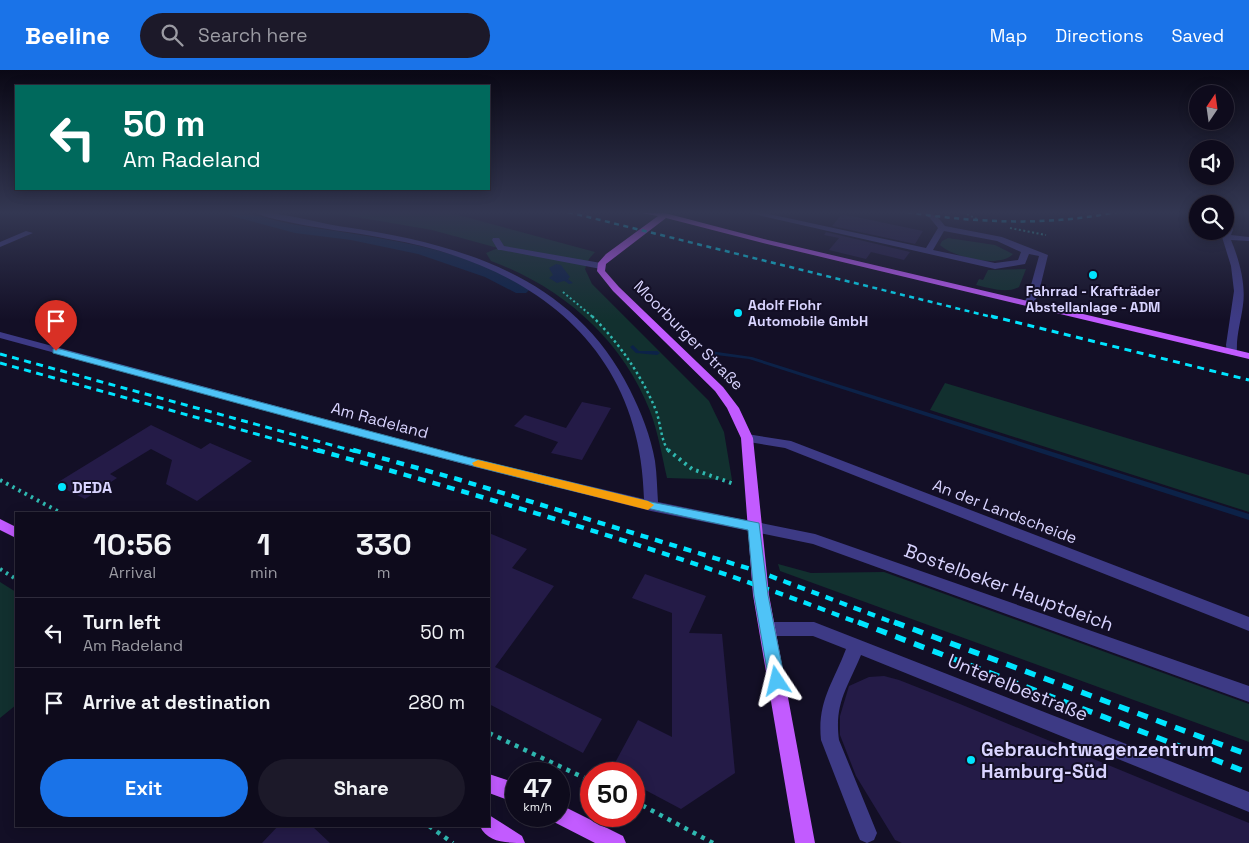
<!DOCTYPE html>
<html lang="en">
<head>
<meta charset="utf-8">
<style>
  body { margin:0; font-family:"Space Grotesk",sans-serif; background:#1c1929; color:#f1f3f6; height:100vh; display:flex; flex-direction:column; font-size:19px; white-space:nowrap }
  * { box-sizing:border-box; margin:0 }
  p { font-size:16px; color:#9b9ba3 }
  .icon { flex:none; width:28px; height:28px; fill:none; stroke:currentColor; stroke-width:2; stroke-linecap:round; stroke-linejoin:round }
  .map { position:relative; flex:1; overflow:hidden }
  .side { position:absolute; left:15px; top:442px; width:475px; height:315px; display:flex; flex-direction:column; background:#0e0b1c; border-radius:0px; box-shadow:0 2px 12px #0003,0 0 0 1px #2e2b3b }
  .side>* { flex:none }
  .hud { position:absolute; left:15px; top:15px; width:475px; height:105px; border-radius:0px; box-shadow:0 2px 12px #0003,0 0 0 1px #2e2b3b; background:#00695c; color:#fff; overflow:hidden }
  .needle { width:32px; rotate:13deg }
  .tools { position:absolute; left:1189px; top:15px; display:grid; gap:10px }
  .tools a { display:grid; place-items:center; width:45px; height:45px; border-radius:50%; background:#0e0b1c; box-shadow:0 2px 12px #0003,0 0 0 1px #2e2b3b; font-size:25px }
  .speed { position:absolute; left:505px; top:692px; display:flex; gap:10px; font-size:25px; font-weight:700; text-align:center }
  .speed>* { display:grid; place-content:center; width:65px; height:65px; border-radius:50%; background:#0e0b1c; box-shadow:0 2px 12px #0003,0 0 0 1px #2e2b3b; line-height:1 }
  .speed small { font-size:12px; font-weight:400 }
  .speed .limit { border:8px solid #d22; background:#fff; color:#111 }
  .pin { position:absolute; display:grid; place-items:center; width:42px; height:42px; color:#fff; margin:-51px -21px; border-radius:50% 50% 50% 0; rotate:-45deg; box-shadow:0 0 5px #0007 }
  .pin .icon { rotate:45deg }
  .me { position:absolute; width:55px; margin:-28px; rotate:350deg; stroke-linejoin:round; filter:drop-shadow(0 0 4px #0008) }
  .turn { display:flex; align-items:center; gap:18px; height:105px; padding:0 25px; font-size:22px }
  .turn .icon { width:65px; height:65px; stroke-width:2.5 }
  .turn b { display:block; font-size:35px; line-height:42px }
  .eta { display:flex; justify-content:space-evenly; align-items:center; height:85px; text-align:center }
  .eta b { font-size:30px; font-weight:700; line-height:35px }
  .action { display:flex; gap:10px; margin-top:auto; padding:10px 25px }
  .action a { flex:1; height:58px; border-radius:30px; background:#1a73e8; color:#fff; font-size:20px; font-weight:700; line-height:58px; text-align:center }
  .action a+a { background:#1c1929; color:#f1f3f6 }
  ul { padding:0; list-style:none }
  li { display:flex; align-items:center; gap:15px; height:70px; padding:0 25px; border-top:1px solid #2e2b3b }
  li div { flex:1 }
  li b { display:block; font-size:19px }
  li em { font-style:normal }
  header { display:flex; align-items:center; gap:30px; box-sizing:border-box; height:70px; padding:0 25px; background:#1a73e8; color:#fff }
  header strong { font-size:24px }
  nav { display:flex; gap:28px; margin-inline-start:auto; font-size:18px }
  .search { width:350px; height:45px; background:#1c1929; display:flex; align-items:center; gap:12px; box-sizing:border-box; padding:0 18px; border-radius:28px; color:#9b9ba3; font-size:19px }
  .map>svg:first-child { display:block }
</style>
</head>
<body>
<header>
<strong>Beeline</strong>
<div class="search"><svg class="icon" aria-label="search" viewBox="0 0 24 24"><circle cx="10" cy="10" r="6"/><path d="M15 15l6 6"/></svg>Search here</div>
<nav><a>Map</a><a>Directions</a><a>Saved</a></nav>
</header>
<div class="map">
<svg width="1249" height="773" viewBox="0 0 1249 773">
  <rect width="100%" height="100%" fill="#130f26"/>
  <path fill="#12302f" d="M327,142H447L595,182L589,189L585,199L592,214L709,331L724,362L732,410L667,408C662,386 658,362 650,341C622,269 562,217 491,191L486,183L498,178L432,160Z
    M948,168L995,175L1013,184C999,199 953,187 940,175L942,171Z
    M1026,199L1019,217C1006,224 990,218 976,215L979,209L983,210L988,200Z
    M945,313L1249,405V442L930,340Z
    M778,494L811,503L884,502L1249,634V672L780,501Z
    M0,512L16,522V635L0,648Z"/>
  <g fill="none" stroke-linecap="round" stroke-linejoin="round">
    <path fill="#0c2248" fill-rule="evenodd" d="M560,206H564L573,213L569,214L560,208Z
      M633,275L639,281H657L660,283L657,285L636,283L630,277Z
      M710,281L752,287L1249,444V450L749,289L708,284L707,283Z"/>
    <path fill="#0c2248" fill-rule="evenodd" d="M227,142C255,142 271,151 297,155C368,167 441,173 506,206C514,210 524,213 529,220L526,223H516L485,207L418,184L351,170L295,163L228,145Z
      M556,194L561,195L570,207L567,210L557,213L549,208L553,205L549,198Z"/>
  </g>
  <path fill="#241b47" d="M842,144L923,161L915,174L832,156Z
    M826,162L910,182L904,190L871,182L866,189L829,180L839,168L824,165Z
    M582,332L611,338L582,390L551,383L558,372L514,356L525,345L566,358Z
    M151,355L201,379L210,373L252,391L197,431L166,414L172,390L151,379L110,404L117,408L85,429L55,414Z
    M489,463L527,479L512,498L554,516L495,597L602,649L583,683L489,634Z
    M645,504L706,526L689,563L722,564L735,703L681,739L634,714V704H609L638,650L672,667V543L632,528Z
    M884,606L899,610L960,634L1249,753V773H902L895,770L856,706L840,665V646L849,616L869,607Z
    M278,756H312L330,773H262Z"/>
  <g fill="none" stroke-linecap="round" stroke-linejoin="round">
    <path stroke="#2fb8b0" stroke-width="2" stroke-dasharray="2 2.5" stroke-linecap="butt" d="M963,142L979,150
      M1010,158L1046,165
      M563,222L594,248"/>
    <path stroke="#2fb8b0" stroke-width="2.5" stroke-dasharray="2.5 3" stroke-linecap="butt" d="M592,246C619,273 640,303 655,338C661,352 660,369 669,382"/>
    <path stroke="#2fb8b0" stroke-width="4" stroke-dasharray="2.5 4.5" stroke-linecap="butt" d="M668,380L692,399L734,414
      M0,410L63,444
      M0,499L16,509"/>
    <path stroke="#2fb8b0" stroke-width="4.5" stroke-dasharray="4 5.5" stroke-linecap="butt" d="M489,663L591,711
      M634,731L713,773
      M429,756L453,773"/>
    <path fill="#3d3a85" fill-rule="evenodd" d="M255,142C282,142 317,153 345,157C461,174 574,207 630,320C641,342 651,367 655,391C657,405 657,419 658,432L815,464L1249,616V632L813,474L651,441L467,395L0,268V262L467,387L644,429C641,275 531,194 388,169C354,162 319,159 284,151C275,149 263,147 255,142Z
      M745,142H760L926,178L938,158L930,148L921,142C934,142 937,146 945,156L1002,167L1048,185L1038,226L1031,236L1028,237L1023,234L1028,226L1039,186L1029,184L1025,194L995,199ZM944,161L997,171L1021,182L1018,190L995,193L933,180Z
      M1225,142H1231L1233,160L1231,165L1249,167V171L1231,170C1239,189 1246,214 1243,235C1241,251 1236,266 1237,282L1232,285L1227,282L1226,275L1234,221L1231,196L1222,167L1225,161Z
      M26,161L33,163L0,177V172Z
      M493,168H499L504,176L601,193L605,196L601,199L501,180H498L492,170Z
      M747,364L791,371L1249,547V561L785,378L743,371L741,368L743,365Z
      M768,552H814L1249,722V742L861,585C848,617 834,633 839,670L877,763L874,770L867,773L860,770L857,763L821,670C817,632 833,613 846,579L813,566H768L762,564L760,559L762,554Z"/>
    <path fill="#c25bff" fill-rule="evenodd" d="M635,142L665,143L768,170L1249,283V289L767,174L666,148L606,194L605,201L619,217L723,317L739,338L753,368L769,525L815,773H795L753,525L741,368L727,338L715,321L613,221L597,201L598,193L606,184L658,146Z
      M0,449L16,457V468L0,460Z
      M489,704L516,713V733L489,723Z
      M559,734L623,766L626,773H595L552,751L550,746H559Z
      M489,745L522,766L525,773C508,773 487,773 480,756H489Z"/>
    <path stroke="#00e5ff" stroke-width="2.5" stroke-dasharray="5 4.5" stroke-linecap="butt" d="M568,142L996,248
      M907,142C977,153 1047,156 1117,142"/>
    <path stroke="#00e5ff" stroke-width="3" stroke-dasharray="7 5.5" stroke-linecap="butt" d="M991,246L1249,310
      M0,284L357,382
      M0,293L321,382"/>
    <path stroke="#00e5ff" stroke-width="4.5" stroke-dasharray="8 7" stroke-linecap="butt" d="M317,380C500,431 684,485 861,554
      M353,380L457,409L757,501L897,554"/>
    <path stroke="#00e5ff" stroke-width="5.5" stroke-dasharray="11 9" stroke-linecap="butt" d="M858,552L1249,703
      M894,552L1249,685"/>
  </g>
  <linearGradient id="sky" x2="0" y2="1"><stop stop-color="#0a0815"/><stop offset="0.57" stop-color="#333752"/><stop offset="1" stop-color="#333752" stop-opacity="0"/></linearGradient>
  <rect width="1249" height="250" fill="url(#sky)"/>
  <path fill="#4fc3f7" stroke="#337fa1" d="M56,278L467,387L651,432L759,453L768,525L785,611L782,616L777,618L772,616L769,611L754,525L748,460C514,412 284,345 53,283V279Z"/>
  <path fill="#f59e0b" d="M478,390L648,431L654,435L648,440L474,396L472,393Z"/>
  <g fill="#00e5ff" stroke="#130f26" stroke-width="2">
    <circle cx="1093" cy="205" r="5"/>
    <circle cx="738" cy="243" r="5"/>
    <circle cx="62" cy="417" r="5"/>
    <circle cx="971" cy="690" r="5"/>
  </g>
  <g text-anchor="middle" stroke-width="4" stroke-linejoin="round" paint-order="stroke">
    <g font-size="14" font-weight="bold" fill="#d9d4ff" stroke="#130f26">
      <text x="1093" y="226">Fahrrad - Krafträder<tspan x="1093" dy="16">Abstellanlage - ADM</tspan></text>
      <text x="748" y="240" text-anchor="start">Adolf Flohr<tspan x="748" dy="16">Automobile GmbH</tspan></text>
    </g>
    <g font-size="16" fill="#d9d4ff" stroke="#130f26">
      <text transform="translate(689 265) rotate(45)" y="6">Moorburger Straße</text>
      <text transform="translate(380 350) rotate(15)" y="6">Am Radeland</text>
      <text transform="translate(1005 441) rotate(21)" y="6">An der Landscheide</text>
    </g>
    <g font-size="16" font-weight="bold" fill="#d9d4ff" stroke="#130f26" text-anchor="start">
      <text x="72" y="423">DEDA</text>
    </g>
    <g font-size="19" fill="#d9d4ff" stroke="#130f26">
      <text transform="translate(1009 517) rotate(20)" y="7">Bostelbeker Hauptdeich</text>
      <text transform="translate(1018 617) rotate(22)" y="7">Unterelbestraße</text>
    </g>
    <g font-size="19" font-weight="bold" fill="#d9d4ff" stroke="#130f26" text-anchor="start">
      <text x="981" y="686">Gebrauchtwagenzentrum<tspan x="981" dy="22">Hamburg-Süd</tspan></text>
    </g>
  </g>
</svg>
<div class="tools">
<a><svg class="needle" viewBox="-14 -14 28 28"><path d="M0-13l5 13h-10z" fill="#e53935"/><path d="M0 13l5-13h-10z" fill="#9b9ba3"/></svg></a>
<a><svg class="icon" aria-label="sound" viewBox="0 0 24 24"><path d="M4 9h4l5-4v14l-5-4H4zM17 9q2 3 0 6"/></svg></a>
<a><svg class="icon" aria-label="search" viewBox="0 0 24 24"><circle cx="10" cy="10" r="6"/><path d="M15 15l6 6"/></svg></a>
</div>
<div class="speed"><div>47<small>km/h</small></div><div class="limit">50</div></div>
<div class="pin" style="left:56px;top:281px;background:#d93025"><svg class="icon" aria-label="arrive" viewBox="0 0 24 24"><path d="M6 21V4h12l-3 4 3 4H6"/></svg></div>
<svg class="me" style="left:777px;top:611px" viewBox="-20 -20 40 40"><path d="M0-17L14 15 0 8-14 15z" fill="#4fc3f7" stroke="#fff" stroke-width="4"/></svg>
<div class="hud">
<div class="turn"><svg class="icon" aria-label="left" viewBox="0 0 24 24"><path d="M17 20v-9H6M10 6l-5 5 5 5"/></svg><div><b>50 m</b>Am Radeland</div></div>
</div>
<section class="side">
<div class="eta">
<div><b>10:56</b><p>Arrival</p></div>
<div><b>1</b><p>min</p></div>
<div><b>330</b><p>m</p></div>
</div>
<ul>
<li><svg class="icon" aria-label="left" viewBox="0 0 24 24"><path d="M17 20v-9H6M10 6l-5 5 5 5"/></svg><div><b>Turn left</b><p>Am Radeland</p></div><em>50 m</em></li>
<li><svg class="icon" aria-label="arrive" viewBox="0 0 24 24"><path d="M6 21V4h12l-3 4 3 4H6"/></svg><div><b>Arrive at destination</b></div><em>280 m</em></li>
</ul>
<div class="action"><a>Exit</a><a>Share</a></div>
</section>
</div>
</body>
</html>
